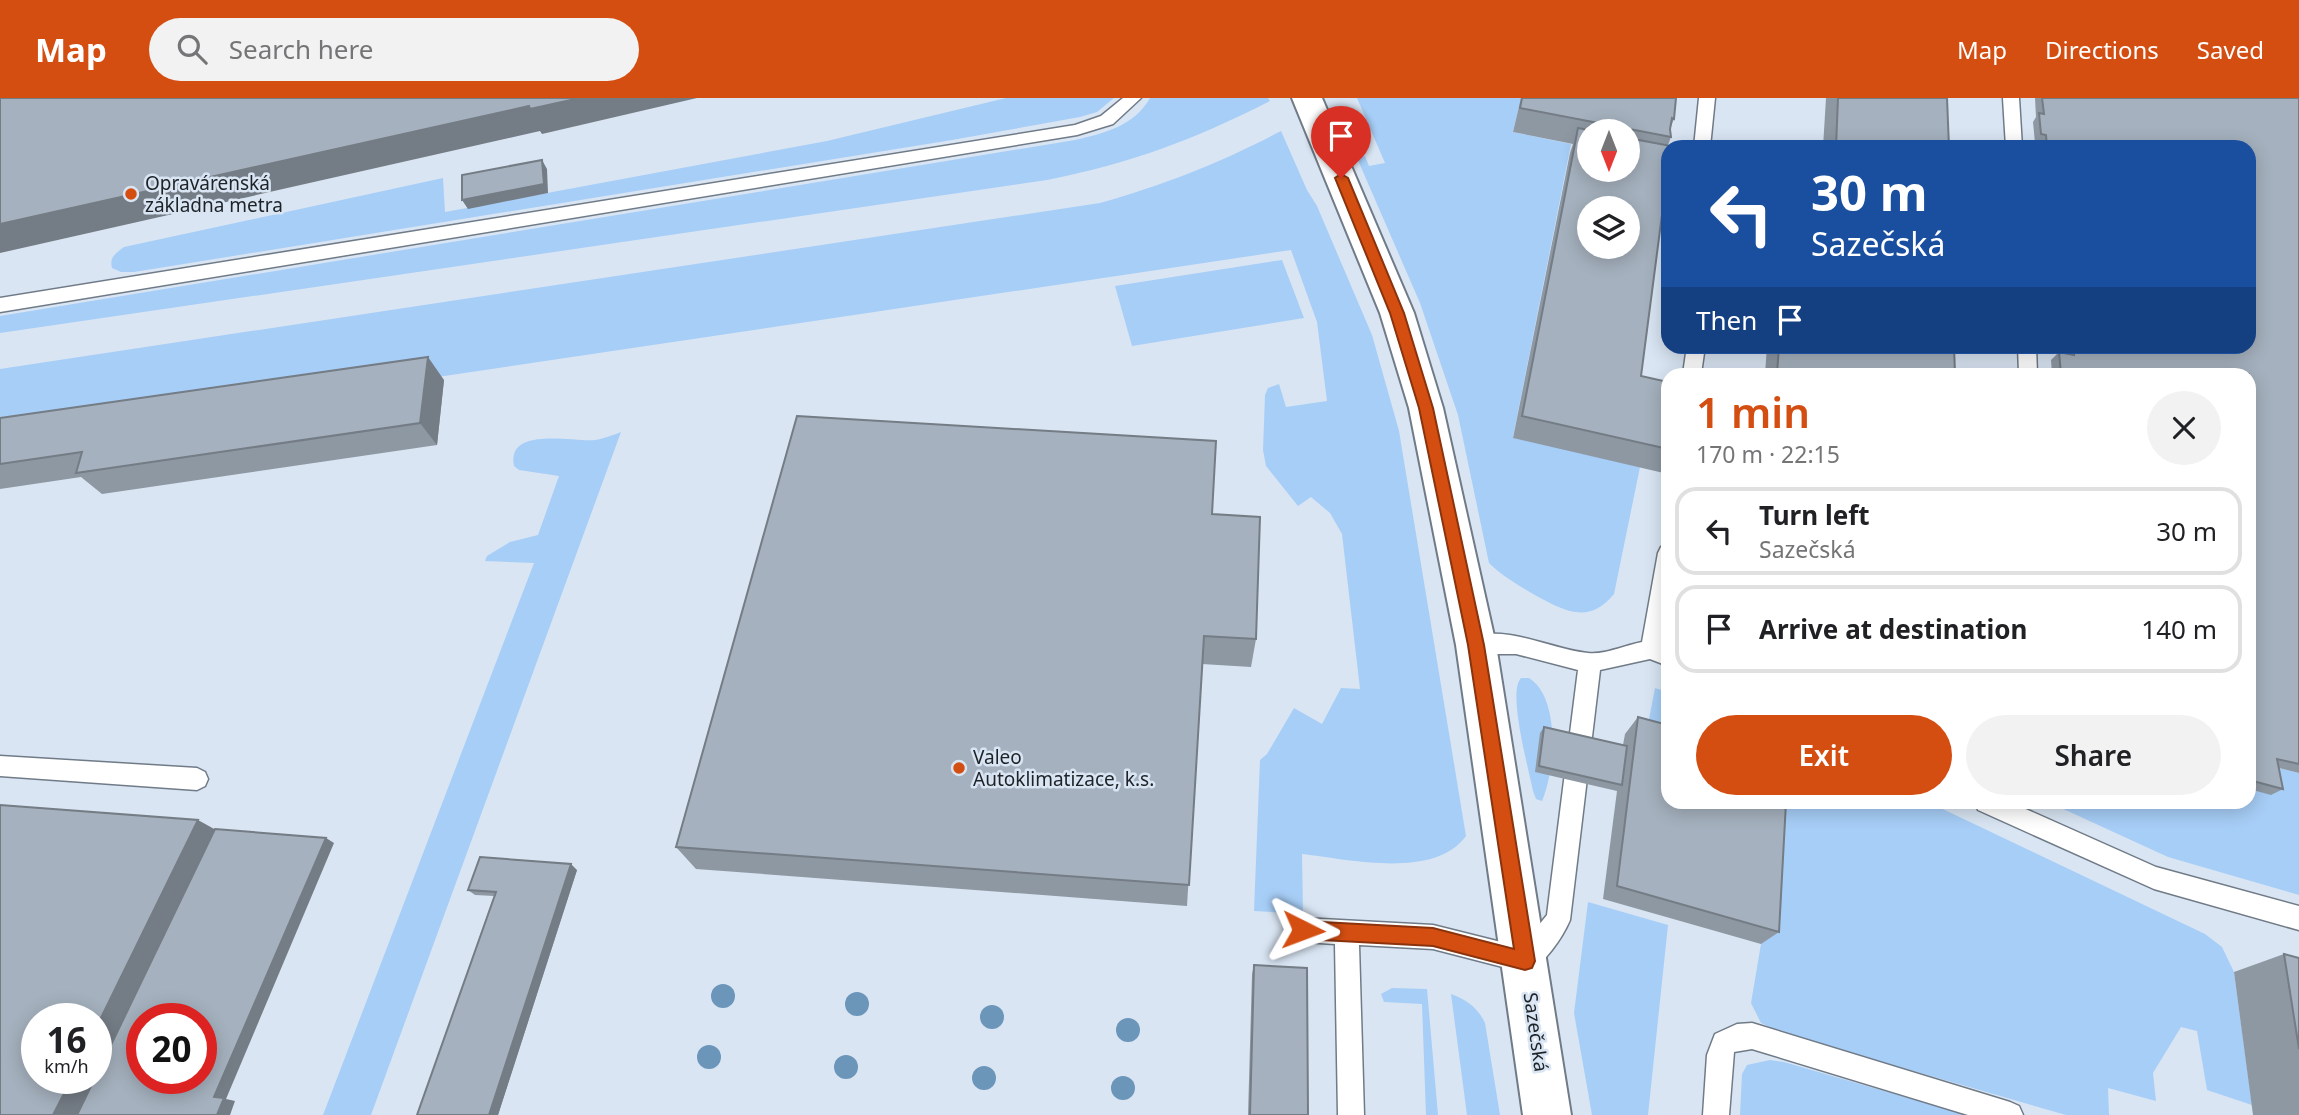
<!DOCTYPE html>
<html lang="en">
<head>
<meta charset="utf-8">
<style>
  body { margin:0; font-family:"Noto Sans",sans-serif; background:#f2f2f2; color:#202124; height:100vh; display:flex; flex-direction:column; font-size:26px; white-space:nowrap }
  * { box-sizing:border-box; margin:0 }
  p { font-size:23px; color:#757577 }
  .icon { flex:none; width:38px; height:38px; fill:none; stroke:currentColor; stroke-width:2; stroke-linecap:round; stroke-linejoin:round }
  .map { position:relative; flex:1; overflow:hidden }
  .side { position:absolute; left:1661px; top:270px; width:595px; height:441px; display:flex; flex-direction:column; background:#fff; border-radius:21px; box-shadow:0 4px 18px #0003 }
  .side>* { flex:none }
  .guide { position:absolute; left:1661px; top:42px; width:595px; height:214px; border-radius:21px; box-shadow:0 4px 18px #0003; background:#1a4fa0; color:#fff; overflow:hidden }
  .needle { width:46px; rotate:180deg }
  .fabs { position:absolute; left:1577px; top:21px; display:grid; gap:14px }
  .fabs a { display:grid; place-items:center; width:63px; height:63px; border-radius:50%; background:#fff; box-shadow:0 4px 18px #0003; font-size:35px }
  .speed { position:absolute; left:21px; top:905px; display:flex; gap:14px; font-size:35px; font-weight:700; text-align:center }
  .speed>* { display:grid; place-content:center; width:91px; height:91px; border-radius:50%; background:#fff; box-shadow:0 4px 18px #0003; line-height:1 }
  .speed small { font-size:18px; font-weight:400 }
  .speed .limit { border:10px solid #d22; background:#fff; color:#111 }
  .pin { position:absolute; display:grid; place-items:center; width:60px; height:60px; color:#fff; margin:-72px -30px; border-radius:50% 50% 50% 0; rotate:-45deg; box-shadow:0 0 7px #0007 }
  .pin .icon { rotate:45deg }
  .me { position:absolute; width:77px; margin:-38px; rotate:93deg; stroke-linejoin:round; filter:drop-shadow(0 0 5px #0008) }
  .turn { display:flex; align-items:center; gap:24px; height:147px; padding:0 35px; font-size:32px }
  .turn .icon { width:91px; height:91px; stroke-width:2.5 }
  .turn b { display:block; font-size:49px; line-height:60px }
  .then { display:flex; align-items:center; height:66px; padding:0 35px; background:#0003; gap:14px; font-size:26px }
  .round { display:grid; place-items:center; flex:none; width:74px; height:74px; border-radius:37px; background:#f2f2f2 }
  .head { display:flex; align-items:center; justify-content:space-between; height:119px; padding:0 35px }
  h1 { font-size:42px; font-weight:600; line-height:52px; color:#d44e12 }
  .action { display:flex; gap:14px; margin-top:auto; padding:14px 35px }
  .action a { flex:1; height:80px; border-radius:42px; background:#d44e12; color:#fff; font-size:28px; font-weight:600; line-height:80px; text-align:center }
  .action a+a { background:#f2f2f2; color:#202124 }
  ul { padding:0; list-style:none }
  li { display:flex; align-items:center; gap:21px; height:88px; margin:0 14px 10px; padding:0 21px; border:4px solid #e0e0e0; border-radius:21px }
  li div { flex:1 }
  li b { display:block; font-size:26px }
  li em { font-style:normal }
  header { display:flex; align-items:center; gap:42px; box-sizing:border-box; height:98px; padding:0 35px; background:#d44e12; color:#fff }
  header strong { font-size:33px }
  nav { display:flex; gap:38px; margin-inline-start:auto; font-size:24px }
  .search { width:490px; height:63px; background:#f2f2f2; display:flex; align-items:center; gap:18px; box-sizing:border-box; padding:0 24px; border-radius:38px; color:#757577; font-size:26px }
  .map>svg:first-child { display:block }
</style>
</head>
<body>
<header>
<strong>Map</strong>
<div class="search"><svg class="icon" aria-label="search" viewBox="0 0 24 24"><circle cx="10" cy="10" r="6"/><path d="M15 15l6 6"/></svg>Search here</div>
<nav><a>Map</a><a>Directions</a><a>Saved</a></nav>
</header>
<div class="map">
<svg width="2299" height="1017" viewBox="0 0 2299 1017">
  <rect width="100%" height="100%" fill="#d9e5f3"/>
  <path fill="#a7cef7" d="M1006,0H1114L1097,14L1080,19L952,42L134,174H121L112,170C109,159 116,155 124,149L443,80L445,114L827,43Z
    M1150,0H1268L1270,3C1193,42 1132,65 1047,82L0,235V218L1075,42C1105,35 1134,28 1150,0Z
    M1357,0H1521L1513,34L1571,46L1513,339L1640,369L1614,496C1588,528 1563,512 1533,496C1517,486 1502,478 1489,465L1458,317L1420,205L1357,60L1365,58L1369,68L1385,65Z
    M1281,33L1307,92L1317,108L1372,237L1399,333L1466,738C1434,782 1348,761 1302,756L1303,816L1254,813L1260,662L1267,656L1294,610L1322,626L1341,590L1360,591L1342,436L1330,415L1311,399L1298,408L1266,368L1263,352L1265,297L1268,290L1279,286L1286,309L1327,303L1317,224L1291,152L0,344V271L1100,105C1166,86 1220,65 1281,33Z
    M1282,162L1304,220L1132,248L1115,188Z
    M621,334L371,1017H323L534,465L485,463L487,458L510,444L538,437L559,378L519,372L514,368C506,328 573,344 595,342C603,341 613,337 621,334Z
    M1521,580H1529C1561,600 1555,673 1542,703L1536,701L1533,693C1529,672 1507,594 1521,580Z
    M1655,590L1668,594V647L1645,642Z
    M2266,667L2299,675V797L2168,759L2048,704H2249V691L2271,696Z
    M1769,704H1928L2205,836L2222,849L2234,874L2252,1007L2207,992L2197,933L2181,929L2153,975L2156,1003L2108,990L2109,1017H2066L1782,935L1761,925L1751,905L1761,846Z
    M1588,804L1668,827L1648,1017H1592L1574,915Z
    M1392,890L1427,891L1438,1017H1426L1422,906L1384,904L1381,896Z
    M1451,896C1467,902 1478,910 1485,925L1500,1017H1467Z
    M1770,962L1784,964L1967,1017H1740L1742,976L1747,967Z"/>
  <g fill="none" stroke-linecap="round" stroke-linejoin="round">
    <defs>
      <path id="service" d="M1123,0H1141L1113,26L1077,37L0,214V200L1075,27L1101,18Z
        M1699,0H1715L1710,49H1694Z
        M2003,0H2019L2022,49H2006Z
        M1687,248H1705L1701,276H1683Z
        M2018,248H2036L2037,276H2019Z
        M1668,447V516L1663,546L1668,549V568L1650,561L1600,572L1570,822C1563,839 1543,868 1526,875L1433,851L1359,847L1364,1017H1338L1335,846L1303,844L1294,840L1291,832L1294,824L1303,820L1433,827L1521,849L1547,817L1578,572L1516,556H1476L1468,554L1465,547L1468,540C1508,526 1549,551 1588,555C1604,557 1626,547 1642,544L1658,455L1661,449Z
        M0,658L197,670L205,674L208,681L205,688L197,692L0,678Z
        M1975,704H2010L2156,769L2299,808V832L2154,791L1978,712Z
        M1752,925L2010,1004L2019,1008L2023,1017H1968L1752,951L1734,954L1729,1017H1703L1707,957L1715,936L1737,926Z"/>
      <path id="minor" d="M1292,0H1322L1414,215L1443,310L1496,547L1571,1017H1523L1456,547L1409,310L1380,215Z"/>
    </defs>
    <use href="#service" stroke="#707b87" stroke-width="3"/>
    <use href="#minor" stroke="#707b87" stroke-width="4"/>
    <use href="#service" fill="#fff" fill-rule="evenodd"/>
    <use href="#minor" fill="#fff" fill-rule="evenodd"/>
  </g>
  <g fill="#6c95ba">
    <circle cx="723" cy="898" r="12"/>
    <circle cx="857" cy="906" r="12"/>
    <circle cx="992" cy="919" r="12"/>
    <circle cx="1128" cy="932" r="12"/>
    <circle cx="709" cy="959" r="12"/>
    <circle cx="846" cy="969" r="12"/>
    <circle cx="984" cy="980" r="12"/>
    <circle cx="1123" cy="990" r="12"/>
  </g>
  <path fill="#8e98a3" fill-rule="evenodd" d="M1521,0H1676L1674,21L1670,31L1671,39L1668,47L1641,278L1668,284V376L1513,340L1570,55L1573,46L1513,34ZM1589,33H1628V72Z
    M1826,0H1947L1949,49H1823Z
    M2035,0H2299V675L2279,670L2283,691L2271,697L2249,691V276H2052L2051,262L2059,254L2065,255V248H2249V49H2039V46L2035,45L2033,24L2036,19Z
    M1767,248H1954L1955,276H1765Z
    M444,282L437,347L102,396L81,379L0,391V320Z
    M1212,416L1256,541L1251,569L1202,566L1187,808L696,771L676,749Z
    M1638,619L1779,834L1761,846L1603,801L1617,693L1535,674L1540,635L1544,629L1623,647L1625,636Z
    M577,772L498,1017H417L494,798L475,797L468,792Z
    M2284,856L2299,860V1017H2253L2234,874Z
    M1254,867L1308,1017H1248L1252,876Z"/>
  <path fill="#747c85" d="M580,0H697L542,36L540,33L0,155V126L529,8Z
    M542,62L547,71L548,95L468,111L462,102Z
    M428,259L444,282L437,347L420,325Z
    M198,722L225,737L92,1017H53L72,980H96V930Z
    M326,740L334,745L226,1001L235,1003L230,1017H217L214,999Z
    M571,766L577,772L498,1017H489Z"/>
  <path fill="#a5b1be" stroke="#747c85" stroke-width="2" fill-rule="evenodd" d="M0,0H580L530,11L529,8L0,126Z
    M1522,0H1676L1674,21L1672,20L1670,31L1671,39L1520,10Z
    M1838,0H1947L1949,49H1836Z
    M2042,0H2299V666L2277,661L2283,691L2249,682V276H2061L2059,254L2074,257L2073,248H2249V49H2047L2046,37L2041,36L2039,15L2044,16Z
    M1578,30L1594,33H1589V72H1628V40L1671,48V49H1668V71L1641,278L1668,284V351L1522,318ZM1589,110H1628V149H1589Z
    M542,62L544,86L462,102V77Z
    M1779,248H1954L1955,276H1777Z
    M428,259L420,325L76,375L82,354L0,366V320Z
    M797,318L1216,343L1212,416L1260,419L1256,541L1204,538L1189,787L676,749Z
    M1638,619L1668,627V704H1786L1779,834L1617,788Z
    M1544,629L1627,648L1622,687L1539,668Z
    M0,707L198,722L96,930V920H37V980H72L53,1017H0Z
    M215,731L326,740L214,999L224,1000L217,1017H77L95,980H96V978ZM142,920H201V980H142Z
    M480,759L571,766L489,1017H417L496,794L468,792Z
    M2284,856L2299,860V951Z
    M1254,867L1307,870L1308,1017H1250Z"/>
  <path fill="#d44e12" stroke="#8a330c" stroke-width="2" d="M1341,76L1348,80L1404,215L1433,310L1484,547L1535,863L1532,870L1525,872L1433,848L1303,841L1296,838L1294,832L1296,825L1303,823L1433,830L1514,851L1468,547L1419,310L1390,215L1335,80Z"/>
  <g fill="#d44e12" stroke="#d9e5f3" stroke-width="2.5">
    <circle cx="131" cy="96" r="7"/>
    <circle cx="959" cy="670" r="7"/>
  </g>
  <g text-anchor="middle" stroke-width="5" stroke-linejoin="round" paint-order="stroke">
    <g font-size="19" fill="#1d2227" stroke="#d9e5f3" text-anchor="start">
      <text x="145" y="92">Opravárenská<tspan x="145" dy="22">základna metra</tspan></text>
      <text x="973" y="666">Valeo<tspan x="973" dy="22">Autoklimatizace, k.s.</tspan></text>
    </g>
    <g font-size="19" fill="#1d2227" stroke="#d9e5f3">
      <text transform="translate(1536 934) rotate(82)" y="7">Sazečská</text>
    </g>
  </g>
</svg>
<div class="fabs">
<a><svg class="needle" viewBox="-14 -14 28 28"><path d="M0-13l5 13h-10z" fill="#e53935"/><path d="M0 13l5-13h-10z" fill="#757577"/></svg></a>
<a><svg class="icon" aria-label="layers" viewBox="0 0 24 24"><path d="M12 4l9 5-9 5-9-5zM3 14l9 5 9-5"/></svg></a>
</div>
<div class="speed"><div>16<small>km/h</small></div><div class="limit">20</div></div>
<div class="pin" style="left:1341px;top:80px;background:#d93025"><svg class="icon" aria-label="arrive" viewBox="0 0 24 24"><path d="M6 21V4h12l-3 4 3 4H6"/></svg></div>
<svg class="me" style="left:1303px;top:832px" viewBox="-20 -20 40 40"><path d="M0-17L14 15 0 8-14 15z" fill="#d44e12" stroke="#fff" stroke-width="4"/></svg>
<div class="guide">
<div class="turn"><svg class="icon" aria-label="left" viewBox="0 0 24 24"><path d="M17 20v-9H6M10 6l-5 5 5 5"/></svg><div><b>30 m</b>Sazečská</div></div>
<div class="then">Then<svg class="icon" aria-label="arrive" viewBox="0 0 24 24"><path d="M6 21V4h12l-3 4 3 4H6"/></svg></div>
</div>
<section class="side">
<div class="head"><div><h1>1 min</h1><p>170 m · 22:15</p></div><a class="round"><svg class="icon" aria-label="close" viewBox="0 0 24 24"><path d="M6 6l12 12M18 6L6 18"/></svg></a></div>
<ul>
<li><svg class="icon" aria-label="left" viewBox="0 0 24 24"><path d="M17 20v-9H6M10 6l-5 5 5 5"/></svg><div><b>Turn left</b><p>Sazečská</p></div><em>30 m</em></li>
<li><svg class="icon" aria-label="arrive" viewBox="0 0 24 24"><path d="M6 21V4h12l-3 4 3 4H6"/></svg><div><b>Arrive at destination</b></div><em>140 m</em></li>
</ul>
<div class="action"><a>Exit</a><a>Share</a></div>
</section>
</div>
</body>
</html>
